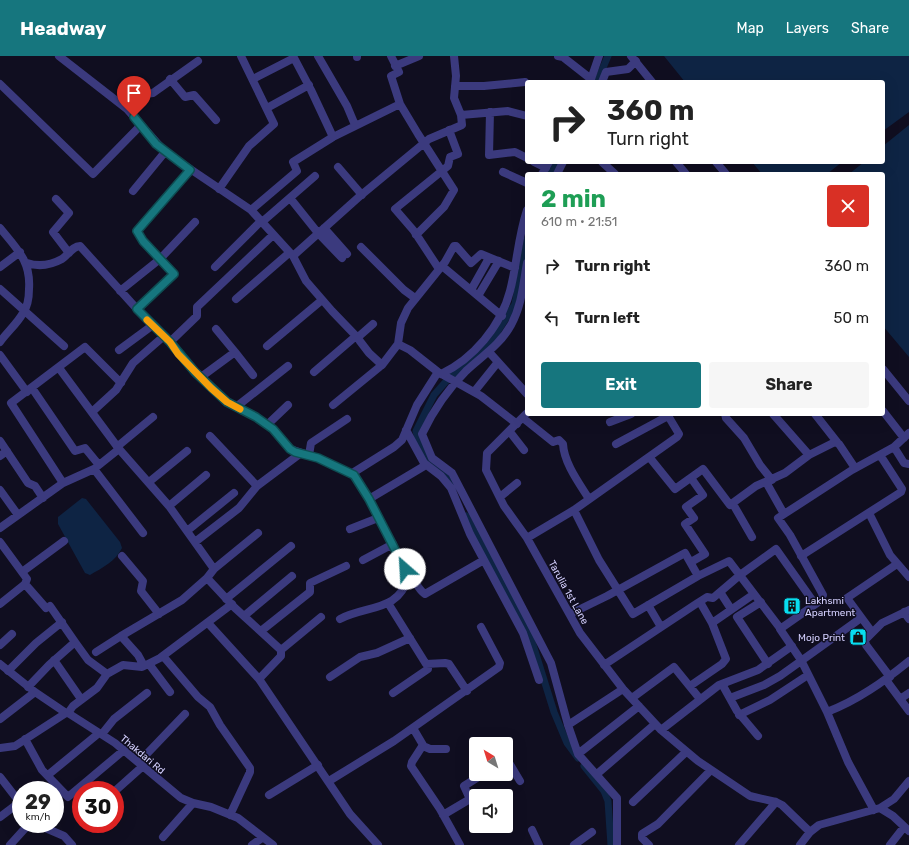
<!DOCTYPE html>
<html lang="en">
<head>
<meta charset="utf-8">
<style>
  body { margin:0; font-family:Rubik,sans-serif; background:#f6f6f6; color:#222; height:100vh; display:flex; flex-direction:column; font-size:15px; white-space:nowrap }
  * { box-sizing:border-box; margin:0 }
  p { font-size:13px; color:#767676 }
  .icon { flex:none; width:22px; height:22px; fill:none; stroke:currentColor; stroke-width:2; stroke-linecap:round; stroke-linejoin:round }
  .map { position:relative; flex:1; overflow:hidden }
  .sheet { position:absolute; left:525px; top:116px; width:360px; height:244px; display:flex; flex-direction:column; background:#fff; border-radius:4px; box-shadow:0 4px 16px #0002 }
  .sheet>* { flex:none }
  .top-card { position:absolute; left:525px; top:24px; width:360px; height:84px; border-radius:4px; box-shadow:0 4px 16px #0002; background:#fff; color:#222; overflow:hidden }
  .needle { width:26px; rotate:322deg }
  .tools { position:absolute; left:469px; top:681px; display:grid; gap:8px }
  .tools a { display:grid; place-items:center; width:44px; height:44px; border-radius:4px; background:#fff; box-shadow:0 4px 16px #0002; font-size:20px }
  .speed { position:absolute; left:12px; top:725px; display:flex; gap:8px; font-size:20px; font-weight:700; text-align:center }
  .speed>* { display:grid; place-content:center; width:52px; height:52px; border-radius:50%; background:#fff; box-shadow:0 4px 16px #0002; line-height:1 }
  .speed small { font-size:10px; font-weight:400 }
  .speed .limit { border:6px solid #d22; background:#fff; color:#111 }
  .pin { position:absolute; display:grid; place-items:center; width:34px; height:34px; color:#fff; margin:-41px -17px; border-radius:50% 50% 50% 0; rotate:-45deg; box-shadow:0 0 4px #0007 }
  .pin .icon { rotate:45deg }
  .me { position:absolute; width:44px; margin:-22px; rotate:334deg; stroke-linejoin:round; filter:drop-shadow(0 0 3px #0008) }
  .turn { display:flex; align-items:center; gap:14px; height:84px; padding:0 16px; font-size:18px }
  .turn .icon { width:52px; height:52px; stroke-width:2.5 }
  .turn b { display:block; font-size:28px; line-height:34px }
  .round { display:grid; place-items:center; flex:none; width:42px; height:42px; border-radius:4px; background:#f6f6f6 }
  .headline { display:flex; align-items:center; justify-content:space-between; height:68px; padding:0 16px }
  h1 { font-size:24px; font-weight:700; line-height:30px; color:#1e9e55 }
  .primary-button { display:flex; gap:8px; margin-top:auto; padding:8px 16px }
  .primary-button a { flex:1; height:46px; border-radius:4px; background:#16767e; color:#fff; font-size:16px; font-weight:700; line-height:46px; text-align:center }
  .primary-button a+a { background:#f6f6f6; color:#222 }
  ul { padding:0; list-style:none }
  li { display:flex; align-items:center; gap:12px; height:52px; padding:0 16px }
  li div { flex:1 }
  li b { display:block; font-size:15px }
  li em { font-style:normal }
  header { display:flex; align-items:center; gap:24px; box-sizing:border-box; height:56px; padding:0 20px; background:#16767e; color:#fff }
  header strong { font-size:19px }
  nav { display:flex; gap:22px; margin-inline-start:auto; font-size:14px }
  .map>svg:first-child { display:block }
</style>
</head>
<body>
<header>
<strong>Headway</strong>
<nav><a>Map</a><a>Layers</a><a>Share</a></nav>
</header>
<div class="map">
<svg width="909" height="789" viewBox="0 0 909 789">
  <rect width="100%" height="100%" fill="#100e20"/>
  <path fill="#0e2444" d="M664,0H909V56L883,75V26H685Z
    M909,69V301L883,270V118H849L864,106H883V90Z
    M752,106H842L827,118H762Z
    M82,442L86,443L120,486L122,492C116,505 102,512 90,519L85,517L58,468V461Z"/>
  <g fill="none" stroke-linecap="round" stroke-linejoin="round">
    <path stroke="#0e2444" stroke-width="7" d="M597,26L608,0
      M550,118L556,106
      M454,432L446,418L432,407L420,392L416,375L434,339L449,322L489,289L515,248L527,184
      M466,460L530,579L554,656L567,687L578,702
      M584,710L604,735L608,745L611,789"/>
    <path stroke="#3b3a7e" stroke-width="8" d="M59,0L127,53L165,96L251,154L293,200L306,225L332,255L356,280L369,297L382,309L398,288L401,267L408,252L445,206L454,190H456L471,207L481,198L515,212
      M293,0L311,34L333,81
      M318,0L347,50L355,69
      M357,0V1
      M391,0L399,16L391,20L400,48
      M454,0L456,20L454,42L461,59
      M558,0L563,1L591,23
      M631,0L652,26
      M395,10L419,0
      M170,23L185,41L194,39L216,64
      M253,23L294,2
      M590,26L599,0
      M602,26L606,16L628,13L636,5
      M0,28L93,118L141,69
      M455,30H484L525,26
      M267,52L309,29
      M127,53L145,38L153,37L198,5
      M490,56L489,99L515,96L527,102
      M534,106L546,112
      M602,106L615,118
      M676,106L686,118
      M716,106L726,118
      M338,111L362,139
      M503,116L527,127
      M542,118L549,106
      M557,118L563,106
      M219,133L249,90L274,68L241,0
      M133,135L165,96
      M290,142L318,177L342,202
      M56,143L69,157L53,176L69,197
      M251,154L297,115L293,106L333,81L400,48L418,78L454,134L444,151L416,179
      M262,166L315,120
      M0,172C17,193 31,205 29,233C29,242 28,250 23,257C17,268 7,276 0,286
      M324,172L347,198
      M361,191L404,234L415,242
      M293,200L360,140L429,83L462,69L461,59L508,55L527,60
      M27,207C39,211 51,209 62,203C68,199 73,190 80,190L146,263L170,286L195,316L227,346L256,361L273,373L290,393L318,402L354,419L369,443L408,521C399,556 367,549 340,563
      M527,207C523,229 522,249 511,269C500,289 482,300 466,315C448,333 433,355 422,378L432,402L452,417L551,607L568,669L578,698L617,742V789
      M442,210L502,260
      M0,211L20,196
      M215,211L261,165
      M439,213L414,175L395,153L448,110L450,101L458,98L449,74
      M0,233L64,290
      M471,234L489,202
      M120,235L160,203L195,166
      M478,240L499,205
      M236,243L289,197
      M137,253L174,218L143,185L137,175L190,114
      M357,282L373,268
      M170,286L197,260V251L273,179
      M398,288L410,294L438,316L481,340L517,368
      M267,290L322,244
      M119,294L153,269
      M235,296L253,319
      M489,296L527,338
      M0,299L27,336
      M59,312L119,393L169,450L214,513
      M883,313L909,345
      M314,316L356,280
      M441,318C473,303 501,270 510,235C517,208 518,181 527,154
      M201,321L235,296L216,273
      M32,332L75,395L85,392L99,409
      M474,336L498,306
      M333,349L382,309
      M236,351L288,310
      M883,355L904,382
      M92,356L116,334L133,307L164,280
      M527,357L487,397L486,414L504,450L527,482L580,577L623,633L661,674L698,705L750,740L776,746L782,749L810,776
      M725,358L726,362L744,382L760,409L772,424
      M773,358L809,399
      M815,358L837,386
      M523,362L553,386L559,384L563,388C564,407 579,427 589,443
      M610,366L631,358
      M267,369L288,349
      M406,374L424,407L441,420L451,432L470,478L523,577L539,624
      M510,376L524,394
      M210,380L257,430
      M0,385L28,427L35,430L43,442
      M616,388L668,360
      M118,390L153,361
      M894,391L904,407L909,408
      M309,399L311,387L347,363
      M0,400L7,395
      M650,402L675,433L703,413L730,449L756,430L785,417L809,399L835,386L839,388L855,412
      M94,413L143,477
      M351,418L394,391L402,384L417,349L438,316
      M691,422L703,439L686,451L694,462L685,468L705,498L691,506
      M149,426L187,395
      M766,426L784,458
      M63,427L11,347L85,291L121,327
      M0,434L18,459
      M500,441L517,427
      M369,443L426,409
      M733,448L752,481
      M169,450L206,419
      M574,454L599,504L633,558L698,520
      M869,457L890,499L909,521
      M0,472L63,427L94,413L119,393
      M350,473L378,462
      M187,475L234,437
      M527,482L574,454L677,381L679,378L667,358
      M0,486L27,523L25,528L0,548
      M195,486L239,452L257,430L301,397
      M122,500L143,525L141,535L159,558
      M801,500L901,436L902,433L880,399
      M363,504L393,488
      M22,516L64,485
      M408,521C418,526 418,534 425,538L484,504
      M207,522L214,513L258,477
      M25,528L46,552
      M720,536L731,553
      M226,543L291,490
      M761,546L737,561L768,608
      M388,547L426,608L445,607L449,608L467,635
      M648,549L661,571
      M904,556L909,563
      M570,558L607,540L685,497L698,520L729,505L780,572
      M244,560L292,520
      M208,567L259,623
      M712,567L754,538
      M261,575L310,536V527L346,510
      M872,576L847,542L897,508
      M75,586L88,604L107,618
      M0,589L12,578
      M281,594L321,561
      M96,596L121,580
      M163,600L198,641L210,651L220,669L250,712V716L230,759
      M54,604L81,643
      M0,608L35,636L66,657
      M149,608L170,636
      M604,609L696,548L707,541L713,542L740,519L776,493L815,548
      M144,610L138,599L121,580L182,544L207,522L235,552L281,594V600L259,623L350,758L378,789
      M8,615L36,587L62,566
      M330,621L360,601L377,597L410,582
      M890,621L866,589L865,584L882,567L909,554
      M886,624L909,655
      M722,628L737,655L758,680
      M690,630L722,608L726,603L712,567L700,546
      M28,631L49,609L75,586L50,550
      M393,637L428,613V608
      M632,642L674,611L700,643
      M730,642L764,629L780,620L861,562
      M900,643L909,637
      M827,656C858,644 883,626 909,605
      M68,657L73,650L97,632L107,618L123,609L142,611L160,602L232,548
      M739,659L770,644L808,619
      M0,663L35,636
      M568,669L623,633
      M413,672L423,689L412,706L411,710L440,753L460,789
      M661,674L719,629L758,614L792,590
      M102,678L114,663L147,637
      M25,683L42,714L68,741L124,694
      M423,690L430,693H446
      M0,692L15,690L66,657H68L115,687L181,742L193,747L211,751L238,762L273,789
      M578,698L639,650
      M506,705H508L520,725
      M139,706L185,658
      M597,718L655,668
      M48,719L99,677
      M0,721L21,748
      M329,725L394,685L499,611L500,607L481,571
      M115,735L143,710
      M269,739L318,709
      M633,746L686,696
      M880,752L894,743L909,725
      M874,754L848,706L827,656L801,604L780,573L820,545L823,539L790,479L778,462L852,414L894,391L909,377
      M443,759L470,743L464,730L483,718
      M0,761L20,746
      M36,768L64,780L72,789
      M532,774L539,789
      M163,781L193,747
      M10,789L29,768
      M252,789L262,782
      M574,789L592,776
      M649,789L642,782V778L658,768L711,714
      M739,789L776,746
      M800,789L810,776L819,769L880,752L893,760L909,775
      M890,789L904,771"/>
  </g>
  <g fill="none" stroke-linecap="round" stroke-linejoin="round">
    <defs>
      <path id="route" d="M134,61L156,88L190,114L137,175L143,185L174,218L137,253L170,286L195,316L227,346L256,361L273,373L290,393L295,396L318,402L354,419L369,443L405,513"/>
    </defs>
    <use href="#route" stroke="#0e4d52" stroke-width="10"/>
    <use href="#route" stroke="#16767e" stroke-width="7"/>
    <path stroke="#f59e0b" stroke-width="7" d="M147,264L170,286L178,298L211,332L227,346L240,353"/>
  </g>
  <defs>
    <symbol id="building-square" viewBox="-11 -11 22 22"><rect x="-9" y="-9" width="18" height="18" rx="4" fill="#08ddef" stroke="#100e20"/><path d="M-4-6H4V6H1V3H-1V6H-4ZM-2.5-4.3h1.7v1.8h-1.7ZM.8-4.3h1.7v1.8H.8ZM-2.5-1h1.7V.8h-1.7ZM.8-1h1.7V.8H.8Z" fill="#111"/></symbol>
    <symbol id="shop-square" viewBox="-11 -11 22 22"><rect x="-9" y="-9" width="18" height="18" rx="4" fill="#08ddef" stroke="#100e20"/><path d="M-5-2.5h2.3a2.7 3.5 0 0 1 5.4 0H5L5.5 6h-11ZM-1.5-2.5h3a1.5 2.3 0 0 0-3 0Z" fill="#111"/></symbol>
  </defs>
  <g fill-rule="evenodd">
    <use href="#building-square" x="782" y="540" width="20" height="20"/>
    <use href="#shop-square" x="848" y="571" width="20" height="20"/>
  </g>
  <g text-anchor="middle" stroke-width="3" stroke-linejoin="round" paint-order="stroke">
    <g font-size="10" fill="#d3cffd" stroke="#100e20">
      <text transform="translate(569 536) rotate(61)" y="4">Tarulia 1st Lane</text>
      <text transform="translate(143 698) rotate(40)" y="4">Thakdari Rd</text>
    </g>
    <g font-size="10" fill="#d3cffd" stroke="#100e20" text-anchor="start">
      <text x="805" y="548">Lakhsmi<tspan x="805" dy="12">Apartment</tspan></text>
      <text x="845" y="585" text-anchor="end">Mojo Print</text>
    </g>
  </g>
</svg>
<div class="tools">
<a><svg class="needle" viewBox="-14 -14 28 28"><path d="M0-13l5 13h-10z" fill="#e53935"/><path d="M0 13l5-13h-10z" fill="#767676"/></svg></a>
<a><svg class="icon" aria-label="sound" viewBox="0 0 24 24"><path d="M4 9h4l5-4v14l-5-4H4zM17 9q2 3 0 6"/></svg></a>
</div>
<div class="speed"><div>29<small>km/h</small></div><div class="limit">30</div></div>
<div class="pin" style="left:134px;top:61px;background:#d93025"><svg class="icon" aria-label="arrive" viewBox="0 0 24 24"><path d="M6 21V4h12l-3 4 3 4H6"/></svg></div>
<svg class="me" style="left:405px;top:513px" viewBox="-20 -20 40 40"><circle r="19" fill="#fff"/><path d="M0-13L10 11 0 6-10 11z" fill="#16767e"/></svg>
<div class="top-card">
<div class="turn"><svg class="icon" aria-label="right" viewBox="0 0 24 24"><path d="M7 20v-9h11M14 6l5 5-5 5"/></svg><div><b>360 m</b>Turn right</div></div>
</div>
<section class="sheet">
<div class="headline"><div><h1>2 min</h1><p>610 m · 21:51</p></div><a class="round" style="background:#d93025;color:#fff"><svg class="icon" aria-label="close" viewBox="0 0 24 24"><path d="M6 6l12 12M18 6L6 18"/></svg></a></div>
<ul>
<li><svg class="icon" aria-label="right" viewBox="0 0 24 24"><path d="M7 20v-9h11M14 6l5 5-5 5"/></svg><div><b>Turn right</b></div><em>360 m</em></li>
<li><svg class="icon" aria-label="left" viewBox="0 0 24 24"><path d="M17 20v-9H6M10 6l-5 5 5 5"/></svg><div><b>Turn left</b></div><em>50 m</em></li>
</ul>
<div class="primary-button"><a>Exit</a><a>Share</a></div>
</section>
</div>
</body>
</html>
